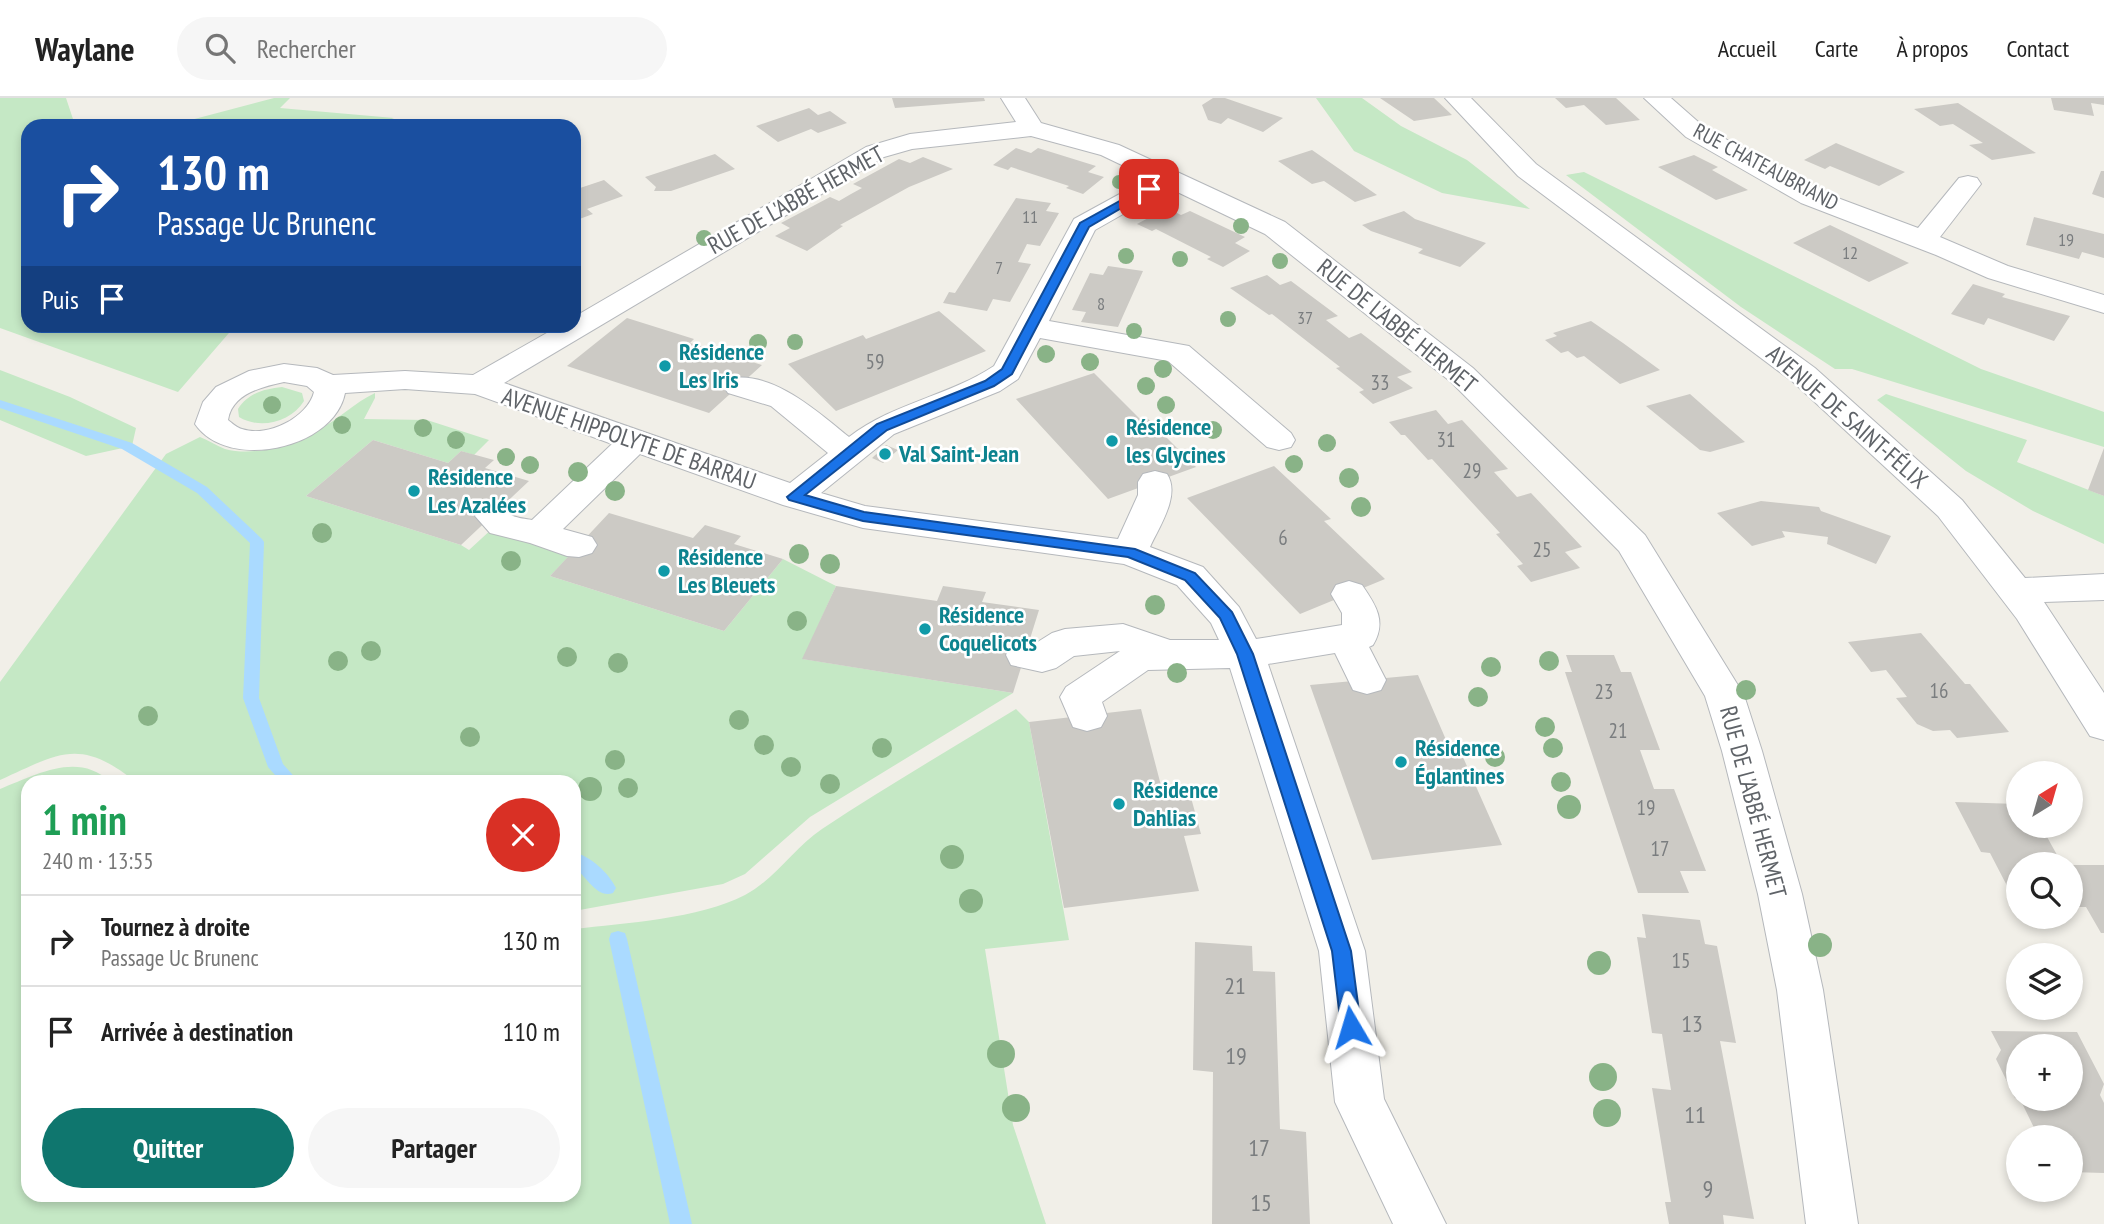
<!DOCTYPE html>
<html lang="fr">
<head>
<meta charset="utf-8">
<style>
  body { margin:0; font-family:"PT Sans Narrow",sans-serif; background:#f6f6f6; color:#222; height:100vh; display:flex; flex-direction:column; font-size:26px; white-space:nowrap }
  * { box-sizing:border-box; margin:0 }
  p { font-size:23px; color:#767676 }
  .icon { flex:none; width:38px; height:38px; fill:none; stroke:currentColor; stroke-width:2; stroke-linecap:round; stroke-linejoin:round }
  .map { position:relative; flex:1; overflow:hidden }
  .panel { position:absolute; left:21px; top:677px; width:560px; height:427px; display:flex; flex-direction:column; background:#fff; border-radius:21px; box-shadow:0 4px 10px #0003 }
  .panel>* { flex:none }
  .hud { position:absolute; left:21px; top:21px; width:560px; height:214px; border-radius:21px; box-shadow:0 4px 10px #0003; background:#1a4fa0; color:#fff; overflow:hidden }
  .needle { width:46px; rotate:37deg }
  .controls { position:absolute; left:2006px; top:663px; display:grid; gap:14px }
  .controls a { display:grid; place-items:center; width:77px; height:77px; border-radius:50%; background:#fff; box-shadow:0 4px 10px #0003; font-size:35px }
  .pin { position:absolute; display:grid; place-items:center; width:60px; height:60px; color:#fff; margin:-30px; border-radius:14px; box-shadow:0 4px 10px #0006 }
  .me { position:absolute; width:77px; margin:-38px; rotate:353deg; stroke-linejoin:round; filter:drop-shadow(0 0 5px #0008) }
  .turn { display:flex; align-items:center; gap:24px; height:147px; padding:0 21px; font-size:32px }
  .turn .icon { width:91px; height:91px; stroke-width:2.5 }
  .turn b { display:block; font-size:49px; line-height:60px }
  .then { display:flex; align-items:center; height:66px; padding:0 21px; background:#0003; gap:14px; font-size:26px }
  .round { display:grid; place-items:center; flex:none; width:74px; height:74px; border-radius:37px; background:#f6f6f6 }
  .overview { display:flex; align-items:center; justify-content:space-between; height:119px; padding:0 21px }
  h1 { font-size:42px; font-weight:700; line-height:52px; color:#1e9e55 }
  .cta { display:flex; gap:14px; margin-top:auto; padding:14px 21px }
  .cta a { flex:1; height:80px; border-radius:42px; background:#0f766e; color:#fff; font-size:28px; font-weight:700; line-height:80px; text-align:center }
  .cta a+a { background:#f6f6f6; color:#222 }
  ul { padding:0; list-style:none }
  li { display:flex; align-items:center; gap:21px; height:91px; padding:0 21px; border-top:2px solid #e0e0e0 }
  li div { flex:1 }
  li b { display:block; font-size:26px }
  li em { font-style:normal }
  header { display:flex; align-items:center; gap:42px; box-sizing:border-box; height:98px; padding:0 35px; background:#fff; border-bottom:2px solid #e0e0e0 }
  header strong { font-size:33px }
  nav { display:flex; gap:38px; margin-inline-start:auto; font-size:24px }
  .search { width:490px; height:63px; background:#f6f6f6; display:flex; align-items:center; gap:18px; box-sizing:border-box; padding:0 24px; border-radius:38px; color:#767676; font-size:26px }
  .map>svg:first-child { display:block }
</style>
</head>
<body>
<header>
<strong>Waylane</strong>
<div class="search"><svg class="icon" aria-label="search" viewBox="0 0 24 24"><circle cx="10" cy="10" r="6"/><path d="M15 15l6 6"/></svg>Rechercher</div>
<nav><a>Accueil</a><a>Carte</a><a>À propos</a><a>Contact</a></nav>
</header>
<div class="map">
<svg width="2104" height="1126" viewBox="0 0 2104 1126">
  <rect width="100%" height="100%" fill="#f1efe8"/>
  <path fill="#c5e8c5" d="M0,0H66L74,24L107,28H28V228H235L178,294L0,230Z
    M274,0H290L280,10L394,20L376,28H168Z
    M1316,0H1362L1401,28L1467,62L1530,111L1442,95L1354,53Z
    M1584,74L1981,271L2104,314V349L1852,271H1835L1741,209L1566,77Z
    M0,272L70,299L136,330L132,348L86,358L0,322Z
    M282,289L302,295L304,303C291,324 260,332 239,319L238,311C248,295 264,291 282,289Z
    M375,295V300L364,321L427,322L489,342L474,357L461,353L448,365L373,342L306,398L461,447L469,452L494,429L571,456L550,478L724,533L783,461L836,488L803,561L1013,595L810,719L745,776L723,786L574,813V684H136C79,639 60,655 0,682V584L166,356L200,339C208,342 217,348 225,351C255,359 295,347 320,331C340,320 354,305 375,295Z
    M1886,296L2027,342L2017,364L2104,398V446L2033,413L1966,373L1877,302Z
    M1016,611L1029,624L1069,842L985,851L1013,1027L1046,1126H0V691C36,677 78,653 110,684H28V1097H574V831C625,825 699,821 745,797C775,781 794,750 822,731C885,689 951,651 1016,611Z"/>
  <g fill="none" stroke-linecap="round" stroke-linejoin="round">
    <path fill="#aadaff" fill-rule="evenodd" d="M0,302L132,345L207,389L262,441L264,444L259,600L283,666L299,684H281L268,669L243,600L250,445L197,395L122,351L0,310Z
      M574,754C591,759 608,774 616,790L613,795C597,801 586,778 574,769Z
      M618,833L625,835L627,841L692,1126H670L609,841L611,835Z"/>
  </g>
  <path fill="#cccac5" d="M892,0H984L985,3L895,10Z
    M1213,0H1225L1283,20L1263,34L1228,20L1221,26L1208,22L1202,7Z
    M1380,0H1434L1452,17L1414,23Z
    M1555,0H1616L1640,22L1606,27L1584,7L1566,10Z
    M2051,0H2104V7L2091,5L2094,18L2054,12Z
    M1958,5L2036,55L1992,62L1969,47L1983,45L1953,26L1940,28L1914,11Z
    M809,10L818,17L830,13L847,25L818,35L811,31L778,44L756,28Z
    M1836,45L1905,74L1879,88L1830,68L1825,71L1804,62Z
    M1016,50L1031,55L1038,50L1096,68L1088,74L1104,79L1083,96L1066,90L1069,88L1011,69L1008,72L993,67Z
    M1312,52L1377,97L1355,104L1324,83L1312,86L1278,63Z
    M715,56L735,71L671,93H654L656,89L645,79Z
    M1694,57L1718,69L1712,72L1748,92L1716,102L1658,69Z
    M923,59L953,71L909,89L840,127L843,128L807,153L775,138L790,130L781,125L830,99L839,103L851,96L862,90L853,86L899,61L910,65Z
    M2101,73H2104V100L2092,96Z
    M604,82L623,98L587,111L593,116L574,123V92Z
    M1016,100L1051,105L1046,113L1059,115L1040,148L1027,146L1018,164L1031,166L1010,204L993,201L987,213L943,205L949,194L955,195Z
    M1167,110L1181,117L1190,113L1245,139L1235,145L1250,153L1223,169L1207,161L1211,159L1156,131L1152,133L1137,126Z
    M1404,113L1415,121L1486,145L1460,169L1418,155L1423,151L1371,133L1362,127Z
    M2034,119L2104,136V160L2082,154L2079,161L2026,147Z
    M1830,127L1909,165L1869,184L1793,145Z
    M1108,168L1143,173L1118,229L1081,224L1086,214L1072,212L1090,175L1103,177Z
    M1267,177L1280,187L1291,183L1338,218L1326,222L1349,240L1361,235L1412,274L1397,279L1413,290L1373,306L1359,294L1364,292L1336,270L1340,269L1272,216L1269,217L1230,190Z
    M1973,186L2005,196L2002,199L2070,218L2054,243L1988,220L1984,227L1951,216Z
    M939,213L986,253L836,313L788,266L863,237L866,241Z
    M627,220L694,241L690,245L762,267L709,315L567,268Z
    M1591,223L1623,245L1660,272L1620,286L1584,258L1577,260L1568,253L1561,255L1545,242L1557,238L1553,235Z
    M1094,275L1140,321L1146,319L1196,369L1108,401L1016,301Z
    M1690,296L1716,319L1745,344L1710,354L1700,352L1646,308Z
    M1436,312L1448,326L1462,322L1508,371L1494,374L1517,399L1531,395L1582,449L1565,454L1580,470L1531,484L1517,468L1523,466L1496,436L1500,435L1432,361L1428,362L1405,337H1401L1389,324Z
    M373,342L448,365L461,353L494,362L485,370L529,383L461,447L306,398Z
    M886,347L898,352L883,365L872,360Z
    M2104,350V398L2088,392Z
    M1274,368L1331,421L1324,423L1385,481L1300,516L1187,400Z
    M1761,403L1819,409L1821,413L1891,438L1876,466L1827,446L1828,439L1782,433L1785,439L1752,448L1717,415Z
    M609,415L693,440L705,427L741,438L734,446L783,461L724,533L550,478Z
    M836,488L937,503L943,488L986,494L982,504L1039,512L1013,595L802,561Z
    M1921,535L1965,586H1970L2009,634L1957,640L1950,632L1933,633L1917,626L1896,600L1907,599L1886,572L1871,574L1848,544Z
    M1566,557H1614L1621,574H1631L1660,652H1640L1654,691H1674L1706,773H1680L1689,795H1638L1565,574H1572Z
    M1418,577L1453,658L1462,657L1502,747L1372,762L1310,587Z
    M1141,611L1164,699L1190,696L1201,736L1184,738L1199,793L1064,810L1029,624Z
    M1955,704L2018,706V728H2041L2062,766H2018V809L1990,755L1981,754Z
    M2070,767H2104V835H2101L2086,809H2070Z
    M1642,816L1700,822L1705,846L1717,848L1736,945L1720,943L1754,1121L1723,1117L1724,1126H1669L1665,1104H1671L1652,990L1671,992L1662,936L1652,935L1637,839L1646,840Z
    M1195,844L1252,848L1253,873L1275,874L1280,1031L1306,1034L1310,1126H1212L1213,974L1193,972Z
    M1991,933L2077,934L2104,986L2100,997L2104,1005V1075L2070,1074V1040H2039L2020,1001H2070V948H2018V1000H2015L1996,961L2001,952Z"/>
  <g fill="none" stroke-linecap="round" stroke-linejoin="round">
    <defs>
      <path id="minor" d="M1001,0H1025L1041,25L1119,47L1285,124L1473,270L1645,437L1744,597L1762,653L1802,796L1823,892L1858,1126H1806L1777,892L1758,796L1722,653L1705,598L1619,453L1451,284L1265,136L1169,90L1095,132L1049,223L1189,248L1291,335L1295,342L1291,349L1279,352L1267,349L1168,263L1040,240L1018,281L1000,293L894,336L821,395L865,408L1118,441L1138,397V384L1143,376L1155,373L1167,376C1181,397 1159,429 1150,449L1203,469L1239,509L1256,541L1342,527V515L1331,496L1336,487L1349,483L1362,487C1376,507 1387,524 1373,547L1369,549L1386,582L1381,592L1367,596L1353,592L1335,555L1268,566L1365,853L1384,1001L1446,1126H1393L1335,1004L1319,853L1230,570L1148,572L1102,604L1107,618L1101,629L1087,633L1073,629L1060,599L1066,589L1120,553L1074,558L1056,570L1042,574L1011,567L1006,557L1011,547L1025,543L1036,545L1052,535L1065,531L1123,526L1170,542H1219L1211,525L1177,487L1124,466L863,430L783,407L640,356L563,431L592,439L597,447L592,455L579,459L567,458L530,445L490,435L475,418L480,410C500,405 498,410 513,418C518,420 526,421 532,422L612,346L475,296L405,291L345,295C334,351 228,374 195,326L203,304L216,289L249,273L284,266L317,270L333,277L405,273L473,277L559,228H574V219L866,49L910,36L1016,24ZM1031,38L1101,57L1149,80L1074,121L994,268C949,298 893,305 849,339C818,314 771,271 728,281L723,288L728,295L771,308L828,355L790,385L504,285L884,59L912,51ZM284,284L307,288L314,294C308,319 268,340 242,331C237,330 232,325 228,322C232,296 261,289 284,284Z
        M1445,0H1471L1536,66L1815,270L1962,402L2025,480L2104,476V502L2044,504L2104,595V642L2090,638L2017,521L1938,418L1793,284L1518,78Z
        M1644,0H1671L1704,29L1819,93L1918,130L1959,80L1968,78L1977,80L1981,86L1940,139L2008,168L2104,197V215L1988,180L1936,157L1801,105L1686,39Z"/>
    </defs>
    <use href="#minor" stroke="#b5b8bc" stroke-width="2"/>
    <use href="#minor" fill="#fff" fill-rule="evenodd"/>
  </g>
  <g fill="#89b387">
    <circle cx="1119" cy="84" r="7"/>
    <circle cx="1157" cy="107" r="7"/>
    <circle cx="1241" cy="128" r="8"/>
    <circle cx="704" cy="140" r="8"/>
    <circle cx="1126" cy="158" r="8"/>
    <circle cx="1180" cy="161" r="8"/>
    <circle cx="1280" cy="163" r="8"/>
    <circle cx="1228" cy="221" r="8"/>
    <circle cx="1134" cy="233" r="8"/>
    <circle cx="795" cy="244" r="8"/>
    <circle cx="758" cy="245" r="9"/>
    <circle cx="1046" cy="256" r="9"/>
    <circle cx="1090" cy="264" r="9"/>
    <circle cx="1163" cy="271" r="9"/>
    <circle cx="1146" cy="288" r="9"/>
    <circle cx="272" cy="307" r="9"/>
    <circle cx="1166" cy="307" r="9"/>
    <circle cx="342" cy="327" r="9"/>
    <circle cx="423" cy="330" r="9"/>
    <circle cx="1213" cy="332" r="9"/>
    <circle cx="456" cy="342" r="9"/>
    <circle cx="1327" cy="345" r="9"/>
    <circle cx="506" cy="359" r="9"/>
    <circle cx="1294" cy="366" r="9"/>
    <circle cx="530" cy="367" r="9"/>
    <circle cx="578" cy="374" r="10"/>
    <circle cx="1349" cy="380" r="10"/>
    <circle cx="615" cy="393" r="10"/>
    <circle cx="1361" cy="409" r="10"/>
    <circle cx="322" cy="435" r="10"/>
    <circle cx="799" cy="456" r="10"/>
    <circle cx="511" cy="463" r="10"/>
    <circle cx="830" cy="466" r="10"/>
    <circle cx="1155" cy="507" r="10"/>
    <circle cx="797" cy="523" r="10"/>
    <circle cx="371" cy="553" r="10"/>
    <circle cx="567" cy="559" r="10"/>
    <circle cx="338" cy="563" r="10"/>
    <circle cx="1549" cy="563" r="10"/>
    <circle cx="618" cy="565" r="10"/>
    <circle cx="1491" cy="569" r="10"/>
    <circle cx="1177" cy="575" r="10"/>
    <circle cx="1746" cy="592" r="10"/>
    <circle cx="1478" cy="599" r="10"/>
    <circle cx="148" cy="618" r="10"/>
    <circle cx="739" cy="622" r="10"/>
    <circle cx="1545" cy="629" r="10"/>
    <circle cx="470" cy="639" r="10"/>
    <circle cx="764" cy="647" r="10"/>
    <circle cx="882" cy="650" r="10"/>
    <circle cx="1553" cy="650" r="10"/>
    <circle cx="1495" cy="659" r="10"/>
    <circle cx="615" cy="662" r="10"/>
    <circle cx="791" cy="669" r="10"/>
    <circle cx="1561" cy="684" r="10"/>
    <circle cx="830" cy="686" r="10"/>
    <circle cx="590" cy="691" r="12"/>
    <circle cx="628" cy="690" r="10"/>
    <circle cx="1569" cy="709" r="12"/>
    <circle cx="952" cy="759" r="12"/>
    <circle cx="971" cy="803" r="12"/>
    <circle cx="1820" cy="847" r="12"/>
    <circle cx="1599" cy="865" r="12"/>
    <circle cx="1001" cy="956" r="14"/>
    <circle cx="1603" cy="979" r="14"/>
    <circle cx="1016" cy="1010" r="14"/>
    <circle cx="1607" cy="1015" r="14"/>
  </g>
  <path fill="#1a73e8" stroke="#114b97" stroke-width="2" d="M1145,89L1154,91L1089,129L1012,276L994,288L887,332L805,397L864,414L1135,451L1195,475L1232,514L1253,556L1351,853L1361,929L1358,935L1351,938L1344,935L1341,929L1332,853L1237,556L1220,520L1185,482L1128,459L863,423L789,402L787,399L877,326L985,283L1002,271L1080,125Z"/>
  <g fill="#0f9aa8" stroke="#fff" stroke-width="2.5">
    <circle cx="665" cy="268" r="7"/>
    <circle cx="1112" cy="343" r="7"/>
    <circle cx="885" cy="356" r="7"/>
    <circle cx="414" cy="393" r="7"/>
    <circle cx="664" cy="473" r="7"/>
    <circle cx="925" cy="531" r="7"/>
    <circle cx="1401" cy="664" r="7"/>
    <circle cx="1119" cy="706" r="7"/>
  </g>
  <g text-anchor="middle" stroke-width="5" stroke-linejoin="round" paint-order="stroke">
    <g font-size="18" fill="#7a7d7f">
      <text x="1030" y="125">11</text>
      <text x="2066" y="148">19</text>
      <text x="1850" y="161">12</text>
      <text x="999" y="176">7</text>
      <text x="1101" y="212">8</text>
      <text x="1305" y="226">37</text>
    </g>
    <g font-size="21" fill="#5f6368" stroke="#fff">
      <text transform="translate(1766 69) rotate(28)" y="7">RUE CHATEAUBRIAND</text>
    </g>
    <g font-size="21" fill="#7a7d7f">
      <text x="875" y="271">59</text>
      <text x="1380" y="292">33</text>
      <text x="1446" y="349">31</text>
      <text x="1472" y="380">29</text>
      <text x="1283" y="447">6</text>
      <text x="1542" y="459">25</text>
      <text x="1939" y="600">16</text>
      <text x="1604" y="601">23</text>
      <text x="1618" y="640">21</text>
      <text x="1646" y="717">19</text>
      <text x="1660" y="758">17</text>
      <text x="1681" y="870">15</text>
    </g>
    <g font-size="24" fill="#5f6368" stroke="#fff">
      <text transform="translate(796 102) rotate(-29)" y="8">RUE DE L'ABBÉ HERMET</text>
      <text transform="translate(1397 228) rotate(39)" y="8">RUE DE L'ABBÉ HERMET</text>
      <text transform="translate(1847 319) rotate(41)" y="8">AVENUE DE SAINT-FÉLIX</text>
      <text transform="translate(629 341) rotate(19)" y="8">AVENUE HIPPOLYTE DE BARRAU</text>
      <text transform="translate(1753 704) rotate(75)" y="8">RUE DE L'ABBÉ HERMET</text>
    </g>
    <g font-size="24" font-weight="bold" fill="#0d838f" stroke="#fff" text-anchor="start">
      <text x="679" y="262">Résidence<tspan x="679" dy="28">Les Iris</tspan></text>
      <text x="1126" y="337">Résidence<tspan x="1126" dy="28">les Glycines</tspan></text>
      <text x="899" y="364">Val Saint-Jean</text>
      <text x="428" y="387">Résidence<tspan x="428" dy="28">Les Azalées</tspan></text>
      <text x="678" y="467">Résidence<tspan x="678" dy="28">Les Bleuets</tspan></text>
      <text x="939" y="525">Résidence<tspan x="939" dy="28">Coquelicots</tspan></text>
      <text x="1415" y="658">Résidence<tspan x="1415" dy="28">Églantines</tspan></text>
      <text x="1133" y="700">Résidence<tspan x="1133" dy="28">Dahlias</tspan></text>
    </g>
    <g font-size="24" fill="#7a7d7f">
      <text x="1235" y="896">21</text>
      <text x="1692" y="934">13</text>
      <text x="1236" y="966">19</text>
      <text x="1695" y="1025">11</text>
      <text x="1259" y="1058">17</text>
      <text x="1708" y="1099">9</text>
      <text x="1261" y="1113">15</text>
    </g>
  </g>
</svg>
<div class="controls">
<a><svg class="needle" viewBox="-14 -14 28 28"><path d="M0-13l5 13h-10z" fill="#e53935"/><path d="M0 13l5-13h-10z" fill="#767676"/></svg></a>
<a><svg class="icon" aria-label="search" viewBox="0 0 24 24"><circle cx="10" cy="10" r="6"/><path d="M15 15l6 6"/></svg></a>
<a><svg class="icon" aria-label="layers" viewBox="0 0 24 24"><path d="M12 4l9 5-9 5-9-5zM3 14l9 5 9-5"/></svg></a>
<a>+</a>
<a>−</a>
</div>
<div class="pin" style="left:1149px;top:91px;background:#d93025"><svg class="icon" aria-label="arrive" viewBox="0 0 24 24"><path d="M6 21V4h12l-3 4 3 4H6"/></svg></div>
<svg class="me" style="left:1351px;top:929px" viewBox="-20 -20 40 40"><path d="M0-17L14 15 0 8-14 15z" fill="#1a73e8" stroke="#fff" stroke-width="4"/></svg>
<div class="hud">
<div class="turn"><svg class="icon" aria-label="right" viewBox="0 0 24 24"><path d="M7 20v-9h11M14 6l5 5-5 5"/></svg><div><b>130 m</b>Passage Uc Brunenc</div></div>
<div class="then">Puis<svg class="icon" aria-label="arrive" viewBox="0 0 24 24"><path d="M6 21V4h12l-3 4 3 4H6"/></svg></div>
</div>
<section class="panel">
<div class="overview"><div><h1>1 min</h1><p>240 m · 13:55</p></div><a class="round" style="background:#d93025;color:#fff"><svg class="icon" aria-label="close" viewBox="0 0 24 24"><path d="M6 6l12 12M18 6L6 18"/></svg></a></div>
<ul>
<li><svg class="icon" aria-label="right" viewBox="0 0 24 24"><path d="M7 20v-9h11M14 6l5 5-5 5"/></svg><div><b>Tournez à droite</b><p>Passage Uc Brunenc</p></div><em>130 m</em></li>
<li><svg class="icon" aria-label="arrive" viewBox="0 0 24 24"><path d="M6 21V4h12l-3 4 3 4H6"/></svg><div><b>Arrivée à destination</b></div><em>110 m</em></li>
</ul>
<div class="cta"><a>Quitter</a><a>Partager</a></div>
</section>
</div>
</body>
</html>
